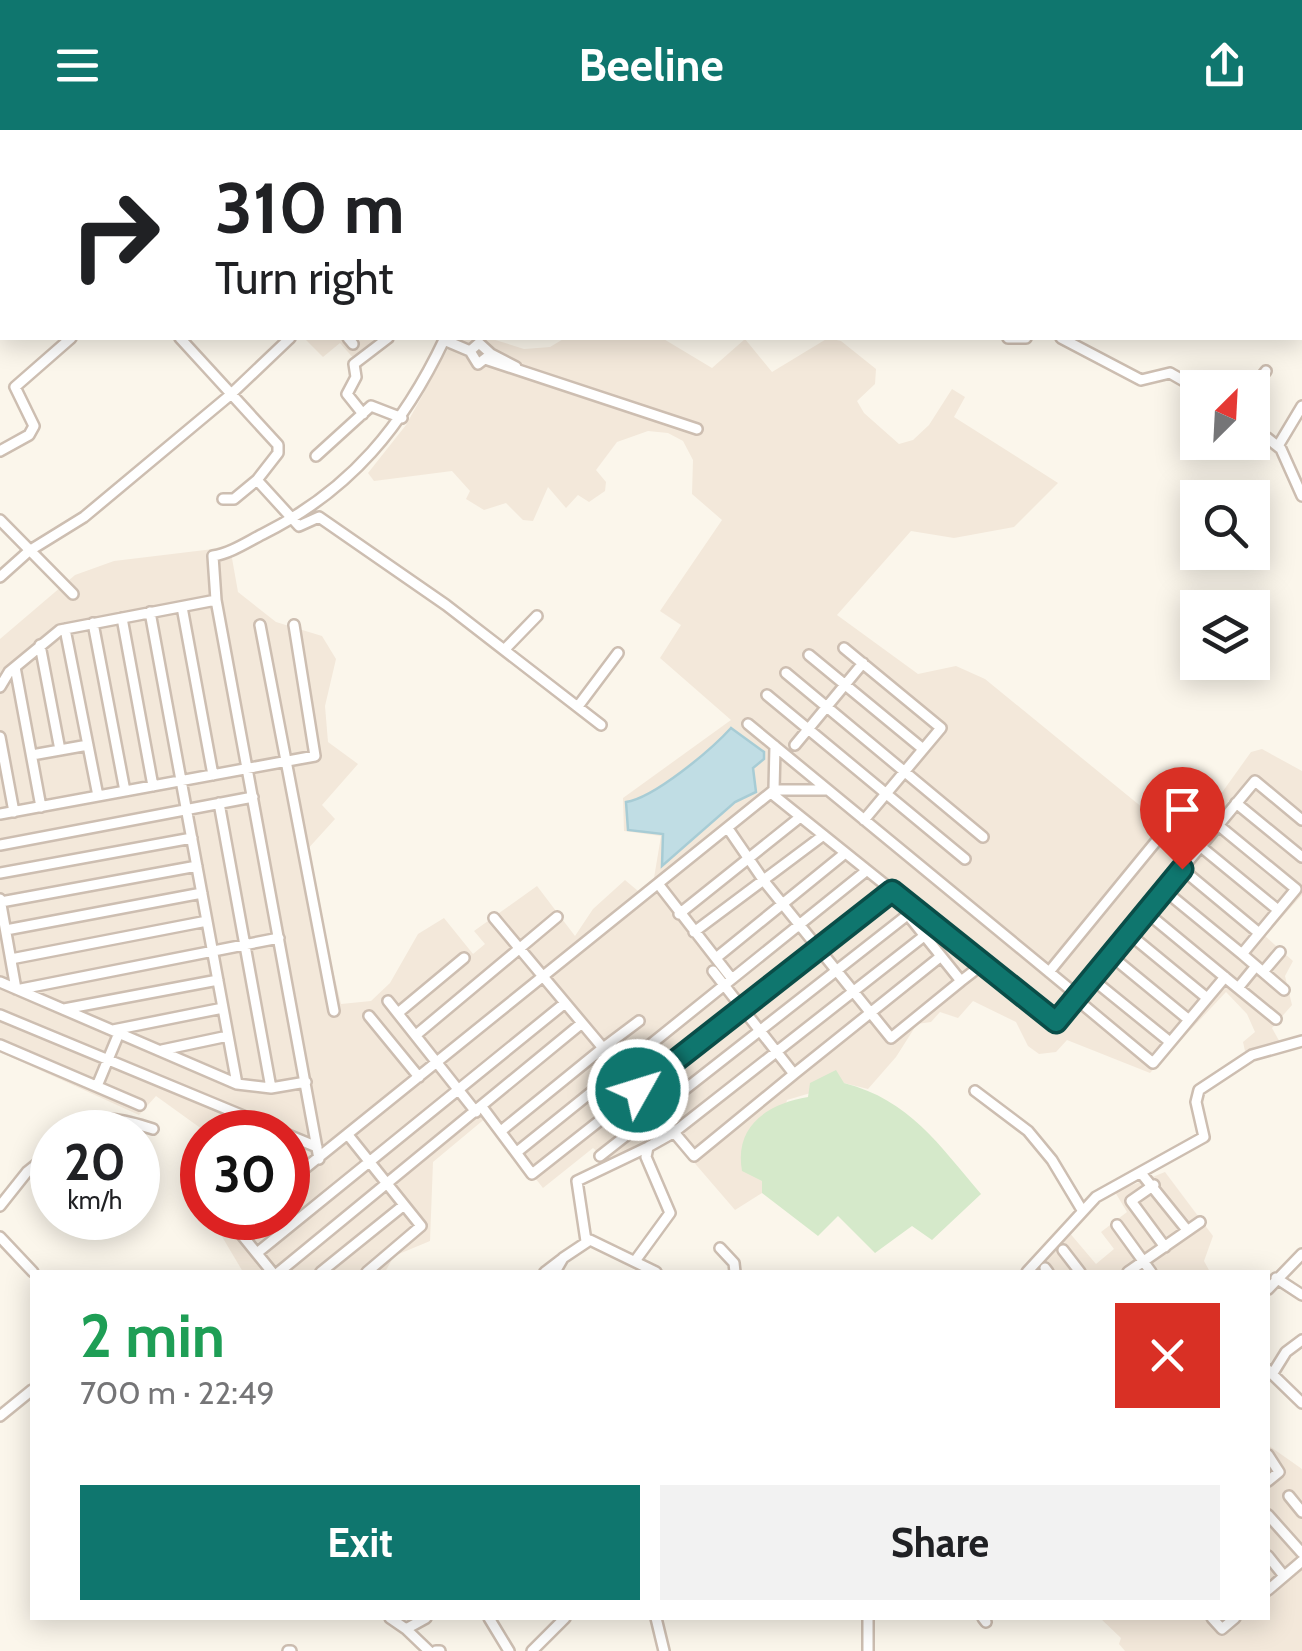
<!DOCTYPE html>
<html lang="en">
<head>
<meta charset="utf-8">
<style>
  body { margin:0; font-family:Cabin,sans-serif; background:#f2f2f2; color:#202124; height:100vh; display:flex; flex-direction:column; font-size:38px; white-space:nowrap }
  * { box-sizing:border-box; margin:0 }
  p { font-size:32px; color:#757577 }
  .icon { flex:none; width:55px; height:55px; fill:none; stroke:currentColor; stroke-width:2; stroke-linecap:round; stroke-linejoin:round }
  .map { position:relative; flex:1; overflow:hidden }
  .panel { position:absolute; left:30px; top:1140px; width:1240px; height:350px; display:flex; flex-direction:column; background:#fff; border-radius:0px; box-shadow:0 5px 25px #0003 }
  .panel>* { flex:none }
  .guide { position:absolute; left:0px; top:0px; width:1302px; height:210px; box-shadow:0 5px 25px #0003; background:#fff; color:#202124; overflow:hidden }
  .needle { width:65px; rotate:24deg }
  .controls { position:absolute; left:1180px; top:240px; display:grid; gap:20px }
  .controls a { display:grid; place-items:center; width:90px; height:90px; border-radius:0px; background:#fff; box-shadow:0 5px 25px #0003; font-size:50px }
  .speed { position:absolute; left:30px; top:980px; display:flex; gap:20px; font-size:50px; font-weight:700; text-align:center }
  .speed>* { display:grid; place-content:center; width:130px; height:130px; border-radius:50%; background:#fff; box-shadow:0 5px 25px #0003; line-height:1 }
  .speed small { font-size:25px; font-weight:400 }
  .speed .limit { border:15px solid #d22; background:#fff; color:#111 }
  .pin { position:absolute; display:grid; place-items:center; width:85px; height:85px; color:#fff; margin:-102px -42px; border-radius:50% 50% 50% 0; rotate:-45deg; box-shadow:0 0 10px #0007 }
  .pin .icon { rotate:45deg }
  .me { position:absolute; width:110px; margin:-55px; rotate:51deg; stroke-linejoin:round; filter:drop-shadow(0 0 8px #0008) }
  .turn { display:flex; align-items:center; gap:35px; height:210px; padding:0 50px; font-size:45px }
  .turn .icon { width:130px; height:130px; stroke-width:2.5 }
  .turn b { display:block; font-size:70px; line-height:85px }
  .round { display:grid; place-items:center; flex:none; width:105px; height:105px; border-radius:0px; background:#f2f2f2 }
  .headline { display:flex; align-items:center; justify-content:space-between; height:170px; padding:0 50px }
  h1 { font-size:60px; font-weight:700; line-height:75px; color:#1e9e55 }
  .primary-button { display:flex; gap:20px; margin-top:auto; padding:20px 50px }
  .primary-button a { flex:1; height:115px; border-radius:0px; background:#0f766e; color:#fff; font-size:40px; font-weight:700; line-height:115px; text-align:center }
  .primary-button a+a { background:#f2f2f2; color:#202124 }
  header { display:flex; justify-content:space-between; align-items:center; height:130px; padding:0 50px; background:#0f766e; color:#fff; font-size:45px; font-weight:700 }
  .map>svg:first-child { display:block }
</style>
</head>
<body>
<header><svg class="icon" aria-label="menu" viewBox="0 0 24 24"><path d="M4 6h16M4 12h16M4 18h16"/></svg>Beeline<svg class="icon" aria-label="share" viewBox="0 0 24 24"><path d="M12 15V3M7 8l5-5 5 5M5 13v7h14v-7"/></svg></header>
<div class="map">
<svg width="1302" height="1521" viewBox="0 0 1302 1521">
  <rect width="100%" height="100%" fill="#fbf6eb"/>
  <path fill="#f3e8da" d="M304,208H371L376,215L355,230L340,213L323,227Z
    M454,208H489L524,219L550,217L565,208H662L712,238L745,209L772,242L828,208L841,211L876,239L875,254L857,271L864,283L899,314L913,310L929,295L952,259L965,267L954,287L1058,353L1014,397L954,408L911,401L837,485L918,544L956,536L985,549L1165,696L1186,701L1198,696L1251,622L1262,619L1302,641V765L1265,806L1293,831L1285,846L1292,875L1272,898L1282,916L1245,921L1243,912L1255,902L1247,884L1226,862L1150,943L1067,910L1056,922L1039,924L1028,916L1016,892L973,871L958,888L940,882L931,892L917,894L896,927L868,959L844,953L787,970L762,1063L735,1080L673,1008L613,1035L593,1018L543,1058L487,987L433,1032L430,1111L394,1126L385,1142H243L211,1088H288V1002H206L156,966L139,985L0,922V509L75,445L114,431L230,417L238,462L276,492L322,506L336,529L325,576L328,612L358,634L322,675L335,689L305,722L341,874L371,871L390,853L418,804L444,788L473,824L485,814L474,801L537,756L575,806L593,779L625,750L638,761L654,748L661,706L624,701L623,668L731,590L660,528L681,495L660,481L722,390L692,364L693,330L683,311L668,303L648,301L617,312L596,340L606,352L605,361L589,372L578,365L566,378L548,357L533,391L523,390L506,373L484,380L466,369L470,361L452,341L374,351L368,343L406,295Z
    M1165,1042L1213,1106L1204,1131L1210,1142H1032L1068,1101L1096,1134L1114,1119L1101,1102L1127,1082L1115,1062Z
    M1268,1315L1302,1339V1521H1125L1119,1514L1121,1508L1100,1488H1268Z"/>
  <path fill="#d5e9ca" d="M836,940L844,953C910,970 939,1015 981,1064L932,1110L912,1096L875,1123L838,1086L818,1106L762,1063V1051L742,1041C734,996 767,974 808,967L810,953Z"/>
  <path fill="#c0dde4" stroke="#a7ccd5" stroke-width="2.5" d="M731,598L764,622V629L753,638L756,662L735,672L662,736L663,704L628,700L626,672C654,668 711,620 731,598Z"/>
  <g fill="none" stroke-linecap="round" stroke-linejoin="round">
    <defs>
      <path id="street" d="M30,0L31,2
        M291,0L293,2
        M510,0L512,2
        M681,0L683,2
        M701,0L703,2
        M781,0L782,2
        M853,0L854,2
        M953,0L954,2
        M268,2L271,0
        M313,2L316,0
        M527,2L528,0
        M1242,2V0
        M1300,132L1302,133
        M180,208L278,315V323L257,350L299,396L319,387L446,475L601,595
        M348,208L353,214
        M1008,208H1026
        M1061,208L1141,250L1170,243L1198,259
        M444,210L470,221L478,234L491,224L479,213L470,221
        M491,224L516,237
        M488,230L697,299
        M1252,259L1266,241
        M363,284L347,264L356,247L354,234L388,208
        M1252,296L1281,319L1302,366
        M1278,316L1302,276
        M0,321L29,305L34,296L15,257L71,208
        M316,326L371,276L402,288
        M223,369H234L257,350
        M0,390L73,464
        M0,447L29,421L84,387L229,266L290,208
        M182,477L213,645
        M150,482L237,954
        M122,488L153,656
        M93,493L125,661
        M260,495L334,881
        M65,499L98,666
        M40,515L60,620
        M844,518L941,598L864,690
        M505,519L537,486
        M809,525L923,619
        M15,537L41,677
        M786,543L983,707
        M0,557L9,542L60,500L216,470
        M767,565L965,729
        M579,575L618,523
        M748,594L1077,865L1255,651L1302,690
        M0,607L14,682
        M795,615L863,533
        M775,616L774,660H828
        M32,625L88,615
        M771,663L1056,892L1077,865
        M219,673L271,958
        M1236,673L1302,727
        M0,684L315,626L294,495
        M729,700L764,751L891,908L961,851L908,785
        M0,715L253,667
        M1200,716L1278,780
        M1182,739L1259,803
        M0,743L192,708
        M659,755L732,849
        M1164,760L1242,824L1296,759L1218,695
        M0,769L16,859
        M1,772L197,736
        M1146,782L1238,858L1256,836
        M679,784L799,688
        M494,788L603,918L501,1001
        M6,800L202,763
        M694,802L821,707
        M1128,803L1207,868
        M1242,824L1284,860
        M1110,825L1189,890
        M716,828L844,724
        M11,829L207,791
        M1049,842L1162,704
        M1263,842L1280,822
        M1091,848L1170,912
        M961,851L983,834
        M0,852L237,954L271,958L306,952
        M1238,858L1276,889
        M21,859L279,808
        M1075,868L1153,933L1225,847
        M388,871L476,982
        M64,879L218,850
        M398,883L464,828
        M0,885L282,1002
        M369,886L419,947
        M639,891L603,918L694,1026L794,944L713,841
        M113,900L223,878
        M416,905L557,787
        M0,915L140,975
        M162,920L228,906
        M794,944L940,827
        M97,956L119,903
        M975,961L1028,1001L1052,1030L1082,1080
        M482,977L532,1044L891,761
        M73,1002C97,980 126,991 153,999
        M288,1005L317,1017
        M348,1005L421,1096L367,1142
        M517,1022L866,741
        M600,1026L915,779
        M319,1029L216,470L213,426C231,423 247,412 263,404C351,360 404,295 445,208
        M1141,1043L1187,1100
        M288,1052L774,660
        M1154,1055L1131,1071L1165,1117
        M0,1076L27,1042L52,1022
        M241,1088L233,1094L272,1142
        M1117,1095L1151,1142
        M0,1107L33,1142
        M586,1111L577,1051L648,1017
        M720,1118L734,1133L735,1142
        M1063,1120L1080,1142
        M257,1123L565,873
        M635,1131L670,1083L646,1027L648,1017L673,1003L924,806
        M1045,1138L1048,1142
        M279,1142L582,893
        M321,1142L404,1075
        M545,1142L562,1129
        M555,1142L563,1128L590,1110L656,1142
        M1027,1142L1096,1067L1204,1007L1196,972L1199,960L1252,925L1302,911
        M1128,1142L1200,1092
        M1276,1148L1302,1165
        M1268,1159L1302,1124
        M1268,1240L1302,1273
        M1273,1243L1286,1222L1302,1210
        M0,1286L32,1260
        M1268,1325L1279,1342L1268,1351
        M1289,1366L1302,1382
        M1268,1385L1302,1423
        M1268,1426L1284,1446
        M1268,1460L1302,1431
        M390,1488L406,1499L426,1488
        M489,1488L509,1521
        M656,1488L664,1521
        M983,1488L986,1492
        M1212,1488L1222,1499L1235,1488
        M406,1499L429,1521
        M288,1521H291
        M436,1521H440
        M532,1521L565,1488
        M868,1521V1488"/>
    </defs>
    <use href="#street" stroke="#cdbeb1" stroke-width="14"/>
    <use href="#street" stroke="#fff" stroke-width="9"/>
  </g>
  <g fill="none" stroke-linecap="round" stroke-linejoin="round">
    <defs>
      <path id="route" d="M638,960L892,761L1056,892L1182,739"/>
    </defs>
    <use href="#route" stroke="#0a4d48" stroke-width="25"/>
    <use href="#route" stroke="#0f766e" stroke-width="18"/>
  </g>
</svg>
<div class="controls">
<a><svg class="needle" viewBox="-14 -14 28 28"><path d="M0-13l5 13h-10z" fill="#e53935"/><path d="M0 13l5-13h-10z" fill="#757577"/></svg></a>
<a><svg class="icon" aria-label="search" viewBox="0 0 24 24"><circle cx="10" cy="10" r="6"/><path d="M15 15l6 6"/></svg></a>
<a><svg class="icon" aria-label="layers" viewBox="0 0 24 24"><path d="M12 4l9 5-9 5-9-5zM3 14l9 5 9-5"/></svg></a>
</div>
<div class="speed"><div>20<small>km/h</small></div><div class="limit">30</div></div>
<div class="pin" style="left:1182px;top:739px;background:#d93025"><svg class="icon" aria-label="arrive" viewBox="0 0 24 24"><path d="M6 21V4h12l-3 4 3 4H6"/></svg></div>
<svg class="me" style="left:638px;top:960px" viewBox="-20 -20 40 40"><circle r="17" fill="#0f766e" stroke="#fff" stroke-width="3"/><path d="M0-11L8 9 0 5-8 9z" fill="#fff"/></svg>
<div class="guide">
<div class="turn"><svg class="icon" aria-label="right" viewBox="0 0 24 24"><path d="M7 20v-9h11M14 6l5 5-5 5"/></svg><div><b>310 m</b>Turn right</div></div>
</div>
<section class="panel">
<div class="headline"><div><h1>2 min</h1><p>700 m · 22:49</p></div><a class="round" style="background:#d93025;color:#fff"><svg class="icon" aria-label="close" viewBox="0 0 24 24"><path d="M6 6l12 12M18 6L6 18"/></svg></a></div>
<div class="primary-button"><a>Exit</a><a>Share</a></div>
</section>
</div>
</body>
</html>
